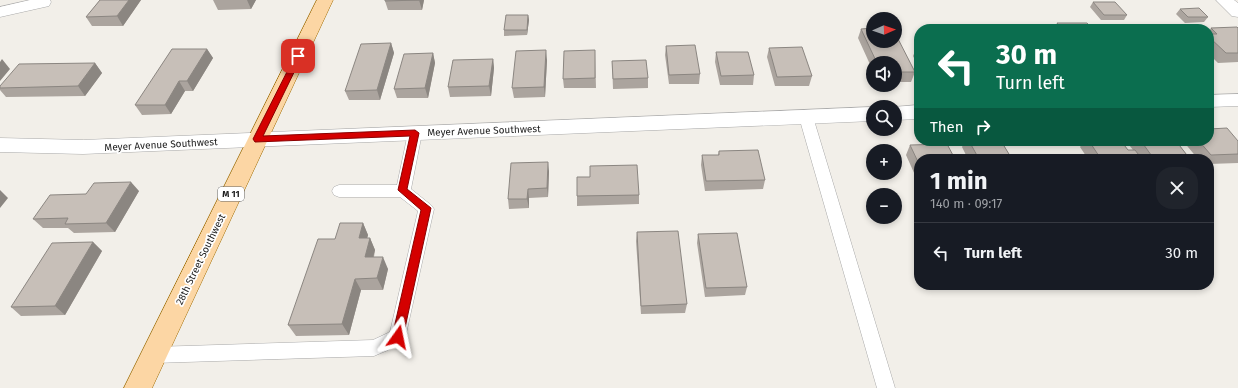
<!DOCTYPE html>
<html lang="en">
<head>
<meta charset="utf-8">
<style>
  body { margin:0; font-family:"Fira Sans",sans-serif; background:#20242c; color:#f1f3f6; height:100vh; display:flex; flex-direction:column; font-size:15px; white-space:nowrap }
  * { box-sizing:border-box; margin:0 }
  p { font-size:13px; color:#9ea1a6 }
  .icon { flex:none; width:22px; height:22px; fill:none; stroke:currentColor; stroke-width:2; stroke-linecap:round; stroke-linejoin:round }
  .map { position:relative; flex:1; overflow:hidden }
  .panel { position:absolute; left:914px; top:154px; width:300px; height:136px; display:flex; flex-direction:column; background:#171b24; border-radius:16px; box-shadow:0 2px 6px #0003 }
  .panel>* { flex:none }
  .guide { position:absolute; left:914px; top:24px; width:300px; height:122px; border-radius:16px; box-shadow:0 2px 6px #0003; background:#0b6e4f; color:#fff; overflow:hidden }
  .needle { width:26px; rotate:88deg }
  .buttons { position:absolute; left:866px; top:12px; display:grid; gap:8px }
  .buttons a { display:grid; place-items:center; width:36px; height:36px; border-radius:50%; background:#171b24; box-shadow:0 2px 6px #0003; font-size:20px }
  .pin { position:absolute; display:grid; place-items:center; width:34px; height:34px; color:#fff; margin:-17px; border-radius:8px; box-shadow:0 2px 6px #0006 }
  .me { position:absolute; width:44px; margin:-22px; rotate:12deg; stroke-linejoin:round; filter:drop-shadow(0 0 3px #0008) }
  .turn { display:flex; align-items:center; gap:14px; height:84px; padding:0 16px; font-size:18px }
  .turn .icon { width:52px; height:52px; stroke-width:2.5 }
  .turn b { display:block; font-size:28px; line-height:34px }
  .then { display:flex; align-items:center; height:38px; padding:0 16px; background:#0003; gap:8px; font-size:15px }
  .round { display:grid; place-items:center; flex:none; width:42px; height:42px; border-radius:16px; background:#20242c }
  .summary { display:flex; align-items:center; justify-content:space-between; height:68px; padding:0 16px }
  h1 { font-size:24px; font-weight:700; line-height:30px }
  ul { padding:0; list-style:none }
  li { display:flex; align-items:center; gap:12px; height:60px; padding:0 16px; border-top:1px solid #363941 }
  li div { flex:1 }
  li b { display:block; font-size:15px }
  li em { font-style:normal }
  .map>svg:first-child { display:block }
</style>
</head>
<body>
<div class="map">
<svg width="1238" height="388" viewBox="0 0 1238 388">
  <rect width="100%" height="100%" fill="#f2efe9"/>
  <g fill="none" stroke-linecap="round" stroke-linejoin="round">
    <defs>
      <path id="service" d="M806,112L811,114L813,117L895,388H877L799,117L801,114Z
        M415,128L420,130L422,133L411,189L431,205L434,209L404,343L374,356L154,363L148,361L145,355L148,349L154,347L373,340L390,332L418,211L400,197H339L334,195L332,191L334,187L339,185H397L408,133L410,130Z"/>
      <path id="minor" d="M30,0H50L51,2L49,6L0,17V7Z
        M1216,0H1234L1238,3V17L1232,16Z
        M1238,94V106L1209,107V95Z
        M919,105V119L895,120V107H893Z
        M873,107V121L83,154L0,152V138L83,140Z"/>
      <path id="primary" d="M317,0H333L152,388H124Z"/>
    </defs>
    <use href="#service" stroke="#a9a9a9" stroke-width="1"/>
    <use href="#minor" stroke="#a9a9a9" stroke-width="1"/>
    <use href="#primary" stroke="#a06b00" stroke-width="1"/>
    <use href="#service" fill="#fff" fill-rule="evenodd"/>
    <use href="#minor" fill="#fff" fill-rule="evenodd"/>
    <use href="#primary" fill="#fcd6a4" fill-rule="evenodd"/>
  </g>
  <path fill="#aba49e" d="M100,0H141L123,26H92L86,17Z
    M213,0H256L251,9L218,10Z
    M385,0H424L422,10H388L385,1Z
    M1093,2L1127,15L1124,20H1101L1090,7Z
    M1180,9L1208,17L1204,22L1185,23L1176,14Z
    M528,15L529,20L527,35L504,36V30Z
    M1057,23L1093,29H1054Z
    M1211,28H1238V62L1218,63L1209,54V31Z
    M861,29L915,72L911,82H895V63H873V71L858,38Z
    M391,43L394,53L380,100H349L345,91Z
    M666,46L700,74L699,84H669L665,55Z
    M917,47H919V68L913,56Z
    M769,48L812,76L809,86H775L767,57Z
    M207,49L213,58L193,91H185L171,114L142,115L135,105Z
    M595,50L596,88H564L563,79Z
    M716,52L754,75L753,85H720L715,62Z
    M433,53L435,63L428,98H397L394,89Z
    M493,59L494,68L491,96L450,97L448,87Z
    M547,60L545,97L514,98L512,88Z
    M612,61L648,78V88L613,89Z
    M95,63L102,73L85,96L6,97L0,90V86Z
    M965,141H1001L1012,159H968L962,147Z
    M1084,141H1121L1128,150H1133L1126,141H1176L1190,159H1088L1080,147Z
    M1183,141H1238V163L1209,164V159H1198Z
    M910,145L919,159V184L906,155Z
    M719,151L765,180L763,189L705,191L701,165L702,155H718Z
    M549,171L548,197L529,198V208L509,209L508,199Z
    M590,177L639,195V204L577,206V196Z
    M139,191L115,232L74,233L68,228H43L33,219L86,194Z
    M363,223L368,235L367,238H370L375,250L374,257L388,269L383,290H361L349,335L296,336L288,325L335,239Z
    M637,232L687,304L685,313L641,314L636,241Z
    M698,234L747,287L745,295L705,297L697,243Z
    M93,242L102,251L65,315L21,316L11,307Z"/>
  <path fill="#8b8681" d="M129,0H141L123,26L117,16Z
    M247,0H256L251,9Z
    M419,0H424L422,10Z
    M528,15L529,20L527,35V30Z
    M391,43L394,53L380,100L377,90Z
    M207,49L213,58L193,91L187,81Z
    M546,50L547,60L545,97L544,87Z
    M433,53L435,63L428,98L425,88Z
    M2,59L10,69L0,81V62Z
    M493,59L494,68L491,96L489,86Z
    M95,63L102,73L85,96L78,86Z
    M179,81L185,91L171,114L165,105Z
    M548,162L549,171L548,197L547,188Z
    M131,182L139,191L115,232L106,223Z
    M528,189L529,198V208L527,199Z
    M0,190L8,198L0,208Z
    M363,223L368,235L364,250L359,238Z
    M370,238L375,250L370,269L365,257Z
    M93,242L102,251L65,315L55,306Z
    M383,257L388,269L383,290L377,278Z
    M355,279L361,290L349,335L342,324Z"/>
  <path fill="#c7bfb8" stroke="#8b8681" d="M100,0H129L117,16L86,17Z
    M385,0H419L385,1Z
    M1093,2H1115L1127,15H1104Z
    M1199,8L1208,17H1188L1180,9Z
    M506,15H528L527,30H504Z
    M1057,23H1087L1093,29H1062Z
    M1237,27L1238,28V53H1226L1209,37V34H1217L1211,28Z
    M873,28V41H895V33L915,72H895V63H877L861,29Z
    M391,43L377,90L345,91L361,44Z
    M695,45L700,74L669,75L666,46Z
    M802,47L812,76L777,77L769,48Z
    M917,47H919V51Z
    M172,49H207L187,81H179L165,105H135Z
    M546,50L544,87L512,88L516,51Z
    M595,50V78L563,79L564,51Z
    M716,52H748L754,75L721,76Z
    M433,53L425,88L394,89L404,54Z
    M493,59L489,86L448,87L453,60Z
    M646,60L648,78L613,79L612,61Z
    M95,63L78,86L0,88V86L19,64Z
    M1227,128L1238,141V154L1211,155L1199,141H1209V129Z
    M969,141H1001L1012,159H979Z
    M1089,141H1121L1128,150H1135L1142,159H1101Z
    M1141,141H1176L1190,159H1154Z
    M947,144L955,159H919V164L910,145Z
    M758,150L765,180L706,181L702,155H719V151Z
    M548,162L547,188L528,189L527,199H508L511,163Z
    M637,165L639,195L577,196V177H590V166Z
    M131,182L106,223L65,224L68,218L33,219L50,195L86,194L94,183Z
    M340,223H363L359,238H370L365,257H383L377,278L355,279L342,324L288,325L318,239H335Z
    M678,231L687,304L641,306L637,232Z
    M737,233L747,287L706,288L698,234Z
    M93,242L55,306L11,307L52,243Z"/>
  <path fill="#d40000" stroke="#8a0000" d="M298,53L302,56L263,136L415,130L419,133L407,189L431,208L403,337L401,341L398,342L394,341L392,337L421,210L398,190L410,136L255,142L253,139L295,56Z"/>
  <g text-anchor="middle" stroke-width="3.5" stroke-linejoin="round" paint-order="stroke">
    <rect fill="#fff" stroke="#646464" stroke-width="1" x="218" y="187" width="26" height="14" rx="3"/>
    <g font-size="9" font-weight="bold" fill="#222">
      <text x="231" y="197">M 11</text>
    </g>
    <g font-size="10" fill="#222" stroke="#fff">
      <text transform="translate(484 130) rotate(-2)" y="4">Meyer Avenue Southwest</text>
      <text transform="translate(161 144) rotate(-3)" y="4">Meyer Avenue Southwest</text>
      <text transform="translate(200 259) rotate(-64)" y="4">28th Street Southwest</text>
    </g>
  </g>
</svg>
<div class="buttons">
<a><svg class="needle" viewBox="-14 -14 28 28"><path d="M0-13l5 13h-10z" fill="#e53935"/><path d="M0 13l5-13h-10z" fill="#9ea1a6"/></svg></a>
<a><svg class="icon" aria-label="sound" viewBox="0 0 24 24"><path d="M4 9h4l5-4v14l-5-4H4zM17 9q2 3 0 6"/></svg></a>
<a><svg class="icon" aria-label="search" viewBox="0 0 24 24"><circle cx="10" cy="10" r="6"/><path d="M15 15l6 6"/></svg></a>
<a>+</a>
<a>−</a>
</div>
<div class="pin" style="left:298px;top:56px;background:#d93025"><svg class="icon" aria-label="arrive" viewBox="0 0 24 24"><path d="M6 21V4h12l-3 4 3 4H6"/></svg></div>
<svg class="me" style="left:398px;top:337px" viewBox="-20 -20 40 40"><path d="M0-17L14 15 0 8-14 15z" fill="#d40000" stroke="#fff" stroke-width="4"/></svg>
<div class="guide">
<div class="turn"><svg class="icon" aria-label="left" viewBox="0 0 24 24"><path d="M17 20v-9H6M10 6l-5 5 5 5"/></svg><div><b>30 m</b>Turn left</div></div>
<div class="then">Then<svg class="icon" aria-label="right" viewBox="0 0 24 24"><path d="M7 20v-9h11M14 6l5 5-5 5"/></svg></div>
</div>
<section class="panel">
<div class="summary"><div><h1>1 min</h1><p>140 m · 09:17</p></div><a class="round"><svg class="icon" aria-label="close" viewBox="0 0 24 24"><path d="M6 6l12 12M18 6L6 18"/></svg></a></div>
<ul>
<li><svg class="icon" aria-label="left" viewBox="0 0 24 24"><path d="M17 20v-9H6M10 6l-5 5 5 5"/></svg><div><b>Turn left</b></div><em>30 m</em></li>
</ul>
</section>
</div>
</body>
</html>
